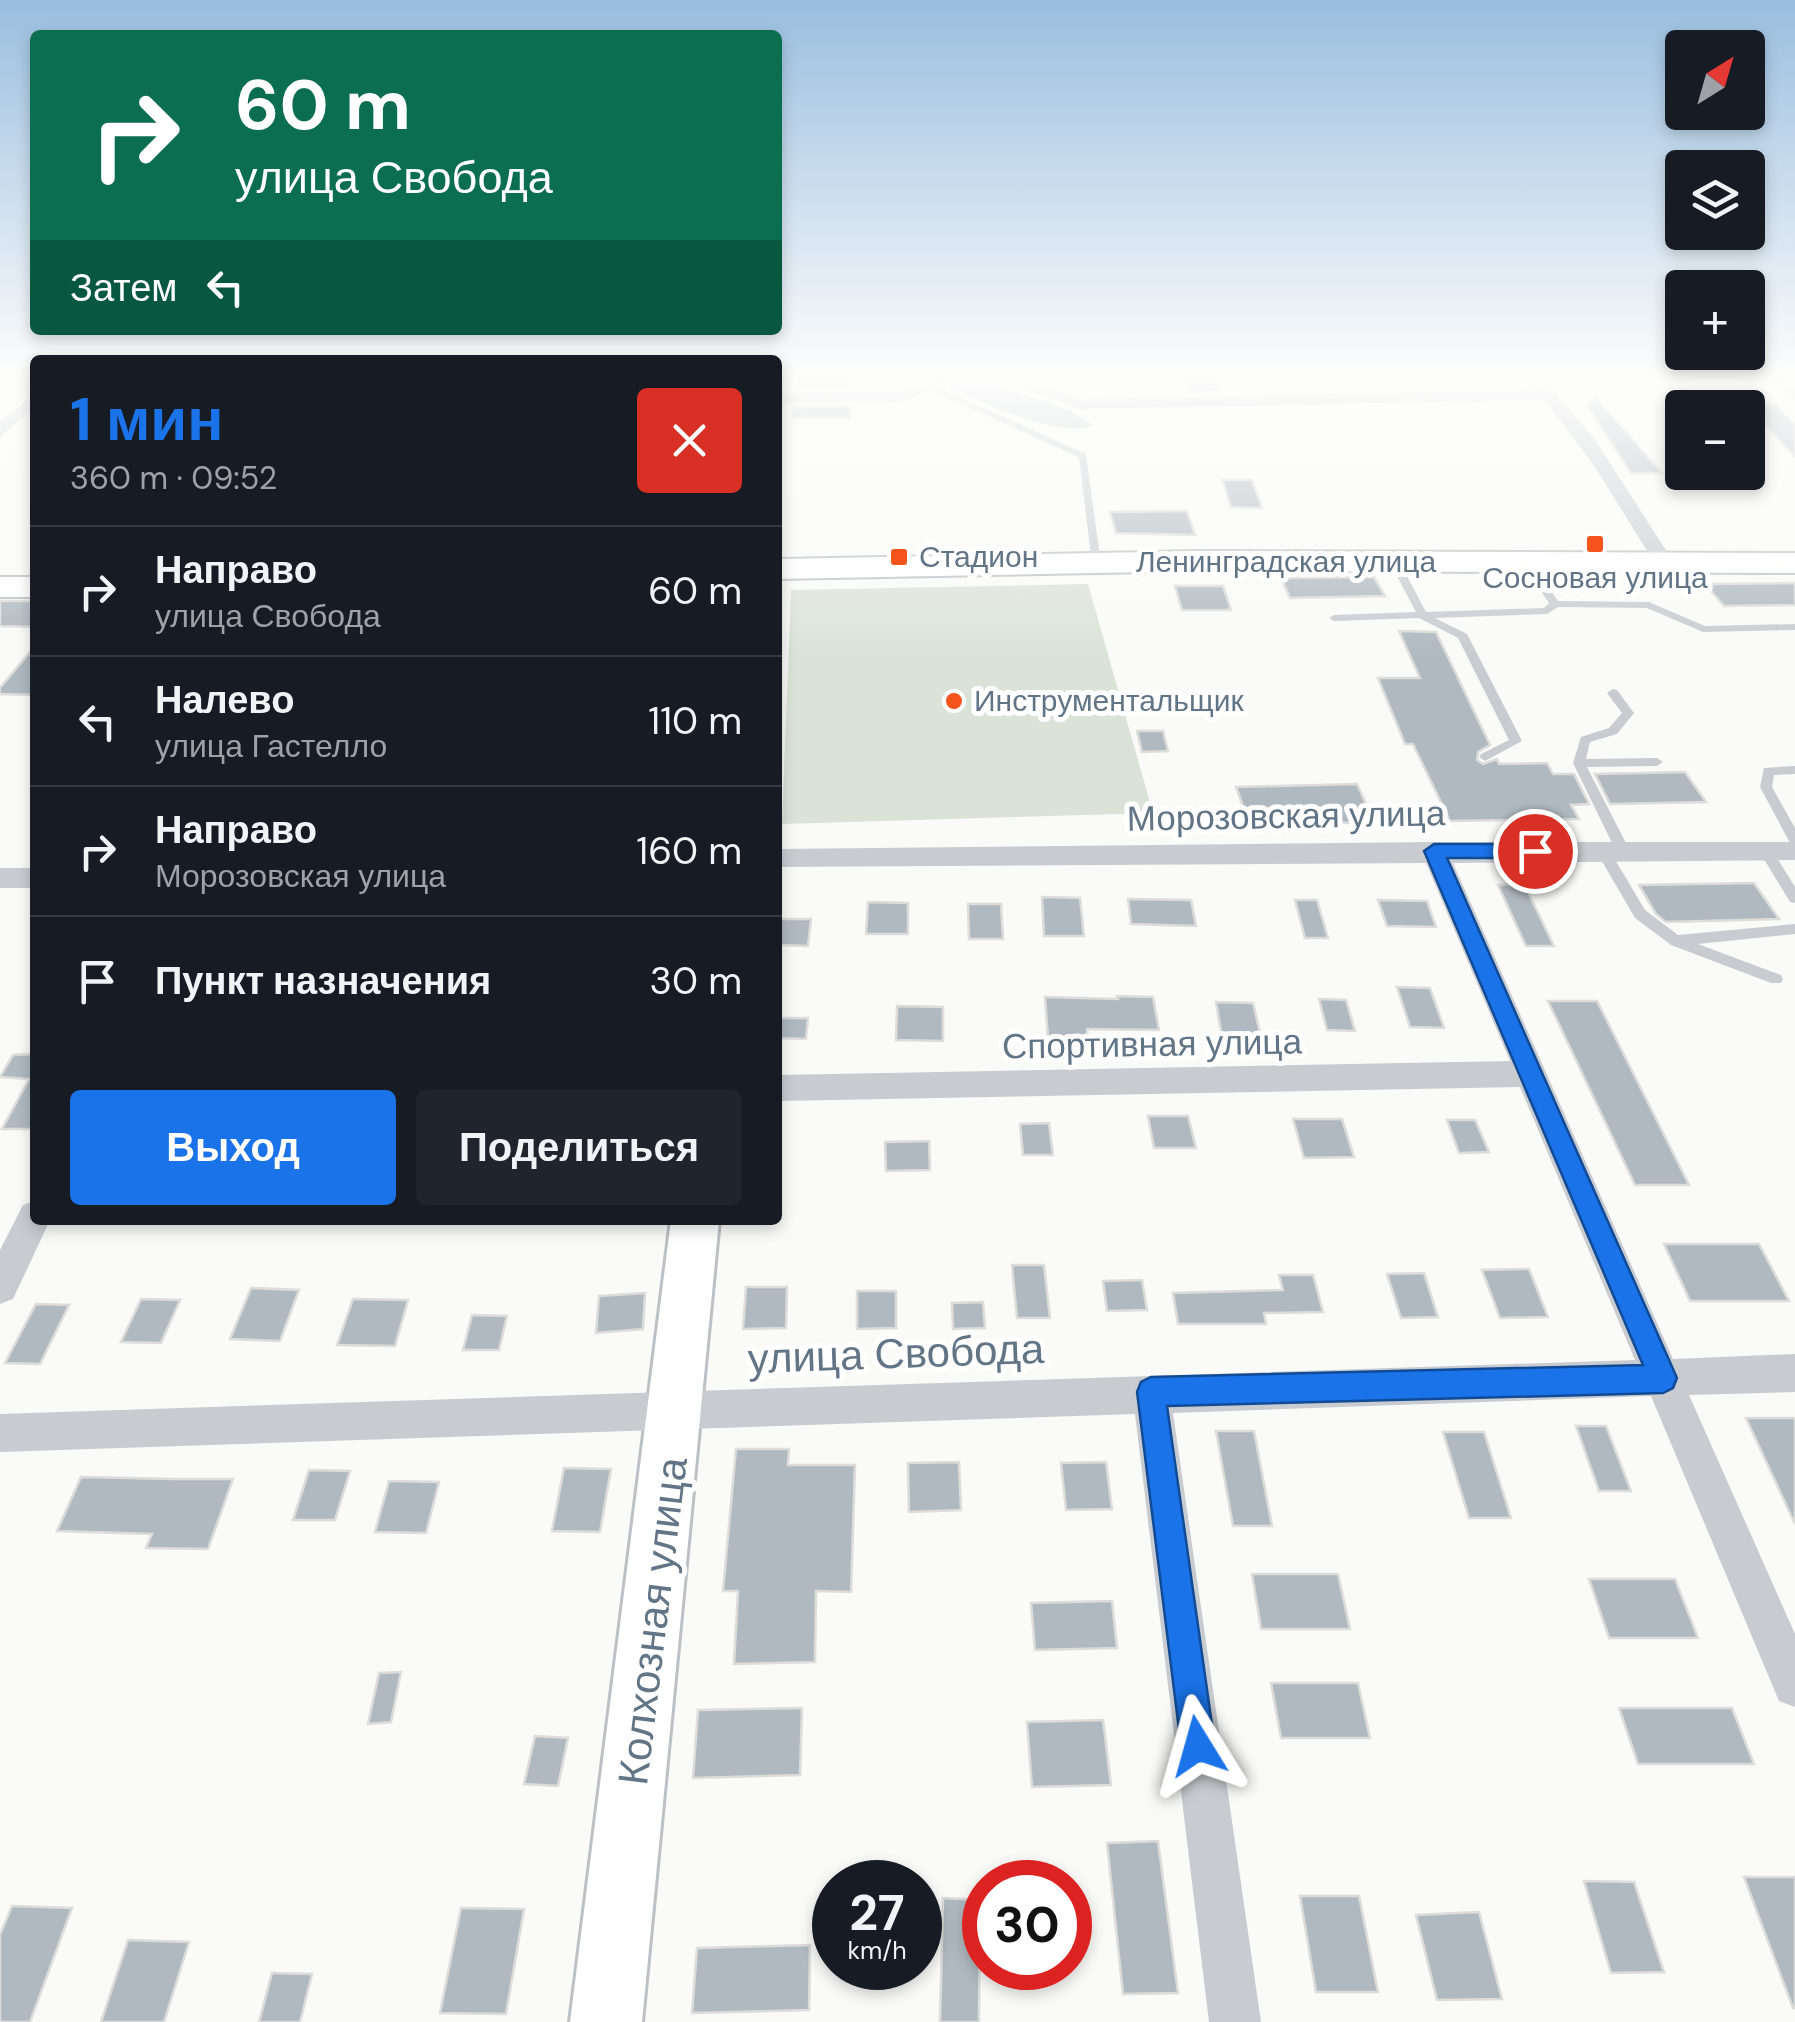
<!DOCTYPE html>
<html lang="ru">
<head>
<meta charset="utf-8">
<style>
  body { margin:0; font-family:"DM Sans",sans-serif; background:#20242c; color:#f1f3f6; height:100vh; display:flex; flex-direction:column; font-size:38px; white-space:nowrap }
  * { box-sizing:border-box; margin:0 }
  p { font-size:32px; color:#9ea1a6 }
  .icon { flex:none; width:55px; height:55px; fill:none; stroke:currentColor; stroke-width:2; stroke-linecap:round; stroke-linejoin:round }
  .map { position:relative; flex:1; overflow:hidden }
  .panel { position:absolute; left:30px; top:355px; width:752px; height:870px; display:flex; flex-direction:column; background:#171b24; border-radius:10px; box-shadow:0 5px 15px #0003 }
  .panel>* { flex:none }
  .hud { position:absolute; left:30px; top:30px; width:752px; height:305px; border-radius:10px; box-shadow:0 5px 15px #0003; background:#0b6e4f; color:#fff; overflow:hidden }
  .needle { width:65px; rotate:37deg }
  .controls { position:absolute; left:1665px; top:30px; display:grid; gap:20px }
  .controls a { display:grid; place-items:center; width:100px; height:100px; border-radius:10px; background:#171b24; box-shadow:0 5px 15px #0003; font-size:50px }
  .speed { position:absolute; left:812px; top:1860px; display:flex; gap:20px; font-size:50px; font-weight:700; text-align:center }
  .speed>* { display:grid; place-content:center; width:130px; height:130px; border-radius:50%; background:#171b24; box-shadow:0 5px 15px #0003; line-height:1 }
  .speed small { font-size:25px; font-weight:400 }
  .speed .limit { border:15px solid #d22; background:#fff; color:#111 }
  .pin { position:absolute; display:grid; place-items:center; width:85px; height:85px; color:#fff; margin:-42px; border:5px solid #fff; border-radius:50%; box-shadow:0 2px 10px #0007 }
  .me { position:absolute; width:110px; margin:-55px; rotate:352deg; stroke-linejoin:round; filter:drop-shadow(0 0 8px #0008) }
  .turn { display:flex; align-items:center; gap:35px; height:210px; padding:0 40px; font-size:45px }
  .turn .icon { width:130px; height:130px; stroke-width:2.5 }
  .turn b { display:block; font-size:70px; line-height:85px }
  .then { display:flex; align-items:center; height:95px; padding:0 40px; background:#0003; gap:20px; font-size:38px }
  .round { display:grid; place-items:center; flex:none; width:105px; height:105px; border-radius:10px; background:#20242c }
  .summary { display:flex; align-items:center; justify-content:space-between; height:170px; padding:0 40px }
  h1 { font-size:60px; font-weight:700; line-height:75px; color:#1a73e8 }
  .action { display:flex; gap:20px; margin-top:auto; padding:20px 40px }
  .action a { flex:1; height:115px; border-radius:10px; background:#1a73e8; color:#fff; font-size:40px; font-weight:700; line-height:115px; text-align:center }
  .action a+a { background:#20242c; color:#f1f3f6 }
  ul { padding:0; list-style:none }
  li { display:flex; align-items:center; gap:30px; height:130px; padding:0 40px; border-top:2px solid #363941 }
  li div { flex:1 }
  li b { display:block; font-size:38px }
  li em { font-style:normal }
  .map>svg:first-child { display:block }
</style>
</head>
<body>
<div class="map">
<svg width="1795" height="2022" viewBox="0 0 1795 2022">
  <rect width="100%" height="100%" fill="#fafaf8"/>
  <path fill="#dbe3d8" d="M1088,584L1153,813L782,824L791,590Z"/>
  <path fill="#c2cdd2" d="M979,379L1071,411L1093,425C1061,440 983,401 949,389L952,383Z"/>
  <path fill="#b0b9c0" stroke="#dcdcda" stroke-width="2.5" d="M798,374H849V388L796,389Z
    M1182,376H1215L1221,392L1188,393Z
    M1595,397L1634,441L1662,473H1631L1586,404Z
    M1745,403L1775,404L1795,425V457Z
    M850,406V418H791L793,407Z
    M1223,480H1252L1262,508L1231,507Z
    M1187,511L1195,535L1116,533L1110,512Z
    M1374,577L1385,596L1290,598L1281,578Z
    M1795,583V605L1724,606L1705,584Z
    M1175,586H1223L1231,610H1182Z
    M0,601H35V627L0,626Z
    M1399,631L1436,632L1490,745L1478,752L1477,760L1483,764L1497,759L1499,764L1547,763L1553,774H1574L1589,804L1571,805L1579,819L1450,821L1413,744H1405L1378,678H1420Z
    M35,646V695L0,694V688Z
    M1137,731H1163L1168,751L1142,752Z
    M1685,772L1706,802L1610,804L1595,774Z
    M1357,784L1374,822L1250,825L1236,787Z
    M1754,883L1779,919L1666,922L1656,914L1639,885Z
    M1524,884L1554,946H1526L1498,885Z
    M1042,897L1080,898L1084,936H1044Z
    M1128,899L1191,900L1196,926L1131,924Z
    M1295,900H1317L1328,938H1305Z
    M1378,900L1427,901L1436,927L1387,926Z
    M868,902L908,903V934H866Z
    M968,904H1001L1003,939H969Z
    M778,919H811L808,946L778,945Z
    M1397,987L1430,988L1444,1028L1410,1027Z
    M1117,996L1153,997L1159,1030L1087,1029L1088,1038L1048,1037L1045,997L1118,999Z
    M1319,999L1346,1000L1355,1031L1327,1030Z
    M1548,1001H1597L1689,1185H1635Z
    M1216,1002L1253,1003L1261,1037H1222Z
    M897,1006L943,1007V1041L896,1040Z
    M778,1018H808L806,1039L778,1038Z
    M35,1054V1121L31,1129H2L29,1079L0,1077L13,1055Z
    M1148,1116H1188L1196,1148H1154Z
    M1293,1119H1342L1354,1157L1304,1158Z
    M1447,1120H1475L1489,1152L1459,1153Z
    M1049,1123L1053,1155H1023L1020,1124Z
    M929,1141L930,1170L886,1171L885,1142Z
    M1664,1244H1759L1789,1301H1690Z
    M1012,1265H1044L1050,1318H1017Z
    M1529,1269L1548,1317L1500,1318L1482,1270Z
    M1424,1273L1438,1317L1401,1318L1387,1274Z
    M1279,1275H1313L1323,1312L1264,1313L1266,1324H1178L1173,1293L1283,1290Z
    M1142,1280L1147,1310L1107,1311L1103,1281Z
    M746,1287H787L786,1328L743,1329Z
    M251,1288L299,1290L280,1341L230,1339Z
    M857,1291H896V1328L857,1329Z
    M645,1293L643,1329L596,1333L599,1296Z
    M141,1299L180,1300L161,1343L121,1342Z
    M353,1299L408,1300L395,1346L337,1345Z
    M983,1302L985,1328L953,1329L952,1303Z
    M36,1304L69,1305L40,1364L5,1363Z
    M472,1315L507,1316L499,1350H463Z
    M1746,1418H1795V1524Z
    M1576,1426H1606L1631,1491H1599Z
    M1216,1431H1254L1272,1526H1233Z
    M1443,1432H1484L1511,1518H1469Z
    M736,1449H789L788,1465H855L851,1592L816,1591L815,1662L734,1664L738,1591H723Z
    M959,1462L961,1510L909,1512L908,1463Z
    M1106,1462L1112,1509L1066,1510L1061,1463Z
    M564,1468L611,1469L600,1532L552,1531Z
    M309,1470L350,1471L335,1520H293Z
    M81,1477L174,1479H233L208,1549L146,1548L152,1534L57,1531Z
    M389,1481L439,1482L426,1533L375,1532Z
    M1252,1574H1338L1350,1629H1261Z
    M1589,1579H1675L1698,1638H1609Z
    M1112,1601L1117,1648L1035,1650L1031,1603Z
    M401,1672L391,1722L368,1724L379,1673Z
    M1271,1683H1358L1370,1738H1281Z
    M802,1708L800,1775L693,1778L698,1710Z
    M1619,1708H1732L1754,1764H1638Z
    M1103,1720L1111,1785L1032,1787L1027,1722Z
    M535,1736L568,1738L558,1786L524,1784Z
    M1158,1841L1178,1993L1123,1994L1107,1843Z
    M1744,1877H1795V2008H1793Z
    M1584,1881L1634,1882L1664,1972L1611,1973Z
    M1300,1896H1359L1378,1992H1316Z
    M943,1898L980,1900L979,2022H940Z
    M12,1906L72,1908L30,2022H0V1935Z
    M461,1908L524,1909L506,2014L440,2013Z
    M1479,1912L1502,1999L1437,2000L1416,1915Z
    M128,1940L189,1942L164,2022H101Z
    M810,1945L809,2010L692,2013L697,1948Z
    M272,1973L312,1974L300,2022H259Z"/>
  <g fill="none" stroke-linecap="round" stroke-linejoin="round">
    <defs>
      <path id="secondary" d="M671,1220H719L642,2022H570Z"/>
      <path id="primary" d="M1201,551L1795,553V573L1201,571L778,579V559Z
        M0,577H35V597H0Z"/>
    </defs>
    <use href="#secondary" stroke="#bcc1c6" stroke-width="6"/>
    <use href="#primary" stroke="#bdc1c5" stroke-width="4"/>
    <path fill="#c8ccd0" fill-rule="evenodd" d="M927,385H933L1086,454L1101,565L1092,563L1079,457L927,389Z
      M1394,558L1399,561L1426,612L1544,608L1549,603L1520,561L1525,558L1529,559L1558,601L1649,602L1705,626L1795,624V630L1703,632L1647,608L1558,607L1547,614L1435,618L1467,634L1522,741L1485,761L1479,757L1481,754L1509,740L1458,638L1419,618L1334,621L1329,618L1334,615L1416,612L1389,561Z
      M1613,689L1617,690L1634,713L1617,734L1590,742L1586,759L1657,758L1663,762L1657,766L1587,767L1630,851L1623,856L1616,851L1573,763L1581,737L1609,728L1622,713L1607,693Z
      M1795,766V774L1774,775L1772,787L1795,828V845L1790,843L1760,787L1764,768Z
      M1603,846L1608,848L1645,910L1678,935L1795,924V934L1698,944L1781,975L1783,979L1781,983H1771L1671,945L1635,918L1596,851Z
      M1766,846L1771,848L1795,887V903L1790,902L1759,851Z"/>
    <path fill="#c8ccd0" fill-rule="evenodd" d="M943,374H966L904,401L778,403V393L902,391Z
      M984,374H1008L1080,399L1536,390L1528,380L1542,376L1595,440L1673,561L1663,567L1656,565L1595,467L1545,400L1078,409Z
      M1766,374H1784L1795,385V400Z
      M35,394V408L0,437V422Z
      M1434,842H1795V860L1453,863L1673,1359L1795,1354V1392L1689,1395L1795,1634V1707L1779,1701L1651,1396L1173,1413L1261,2022H1209L1135,1414L0,1452V1414L1635,1360L1520,1087L778,1101V1075L1510,1061L1426,863L778,867V849Z
      M0,868H35V888H0Z
      M35,1201V1220H50L13,1299L0,1304V1250L23,1205Z"/>
    <use href="#secondary" fill="#fff" fill-rule="evenodd"/>
    <use href="#primary" fill="#fff" fill-rule="evenodd"/>
  </g>
  <linearGradient id="sky" x2="0" y2="1"><stop stop-color="#99bedf"/><stop offset="0.57" stop-color="#fdfdfc"/><stop offset="1" stop-color="#fdfdfc" stop-opacity="0"/></linearGradient>
  <rect width="1795" height="657" fill="url(#sky)"/>
  <path fill="#1a73e8" stroke="#114b97" stroke-width="2.5" d="M1434,844H1535L1545,851L1535,858H1447L1677,1378L1673,1388L1663,1393L1167,1406L1215,1746L1210,1758L1198,1763L1186,1758L1181,1746L1137,1392L1141,1382L1151,1377L1643,1365L1424,851Z"/>
  <g fill="#f5541d" stroke="#fff" stroke-width="4">
    <rect x="1585" y="534" width="20" height="20" rx="5"/>
    <rect x="889" y="547" width="20" height="20" rx="5"/>
    <circle cx="954" cy="701" r="10"/>
  </g>
  <g text-anchor="middle" stroke-width="10" stroke-linejoin="round" paint-order="stroke">
    <g font-size="30" fill="#627586" stroke="#fff" text-anchor="start">
      <text x="919" y="567">Стадион</text>
      <text x="1595" y="588" text-anchor="middle">Сосновая улица</text>
      <text x="974" y="711">Инструментальщик</text>
    </g>
    <g font-size="30" fill="#627586" stroke="#fff">
      <text x="1286" y="572">Ленинградская улица</text>
    </g>
    <g font-size="35" fill="#627586" stroke="#fff">
      <text transform="translate(1286 816) rotate(-1)" y="12">Морозовская улица</text>
      <text transform="translate(1152 1044) rotate(-1)" y="12">Спортивная улица</text>
    </g>
    <g font-size="42" fill="#627586" stroke="#fff">
      <text transform="translate(896 1353) rotate(-2)" y="15">улица Свобода</text>
      <text transform="translate(652 1621) rotate(-83)" y="15">Колхозная улица</text>
    </g>
  </g>
</svg>
<div class="controls">
<a><svg class="needle" viewBox="-14 -14 28 28"><path d="M0-13l5 13h-10z" fill="#e53935"/><path d="M0 13l5-13h-10z" fill="#9ea1a6"/></svg></a>
<a><svg class="icon" aria-label="layers" viewBox="0 0 24 24"><path d="M12 4l9 5-9 5-9-5zM3 14l9 5 9-5"/></svg></a>
<a>+</a>
<a>−</a>
</div>
<div class="speed"><div>27<small>km/h</small></div><div class="limit">30</div></div>
<div class="pin" style="left:1535px;top:851px;background:#d93025"><svg class="icon" aria-label="arrive" viewBox="0 0 24 24"><path d="M6 21V4h12l-3 4 3 4H6"/></svg></div>
<svg class="me" style="left:1198px;top:1746px" viewBox="-20 -20 40 40"><path d="M0-17L14 15 0 8-14 15z" fill="#1a73e8" stroke="#fff" stroke-width="4"/></svg>
<div class="hud">
<div class="turn"><svg class="icon" aria-label="right" viewBox="0 0 24 24"><path d="M7 20v-9h11M14 6l5 5-5 5"/></svg><div><b>60 m</b>улица Свобода</div></div>
<div class="then">Затем<svg class="icon" aria-label="left" viewBox="0 0 24 24"><path d="M17 20v-9H6M10 6l-5 5 5 5"/></svg></div>
</div>
<section class="panel">
<div class="summary"><div><h1>1 мин</h1><p>360 m · 09:52</p></div><a class="round" style="background:#d93025;color:#fff"><svg class="icon" aria-label="close" viewBox="0 0 24 24"><path d="M6 6l12 12M18 6L6 18"/></svg></a></div>
<ul>
<li><svg class="icon" aria-label="right" viewBox="0 0 24 24"><path d="M7 20v-9h11M14 6l5 5-5 5"/></svg><div><b>Направо</b><p>улица Свобода</p></div><em>60 m</em></li>
<li><svg class="icon" aria-label="left" viewBox="0 0 24 24"><path d="M17 20v-9H6M10 6l-5 5 5 5"/></svg><div><b>Налево</b><p>улица Гастелло</p></div><em>110 m</em></li>
<li><svg class="icon" aria-label="right" viewBox="0 0 24 24"><path d="M7 20v-9h11M14 6l5 5-5 5"/></svg><div><b>Направо</b><p>Морозовская улица</p></div><em>160 m</em></li>
<li><svg class="icon" aria-label="arrive" viewBox="0 0 24 24"><path d="M6 21V4h12l-3 4 3 4H6"/></svg><div><b>Пункт назначения</b></div><em>30 m</em></li>
</ul>
<div class="action"><a>Выход</a><a>Поделиться</a></div>
</section>
</div>
</body>
</html>
